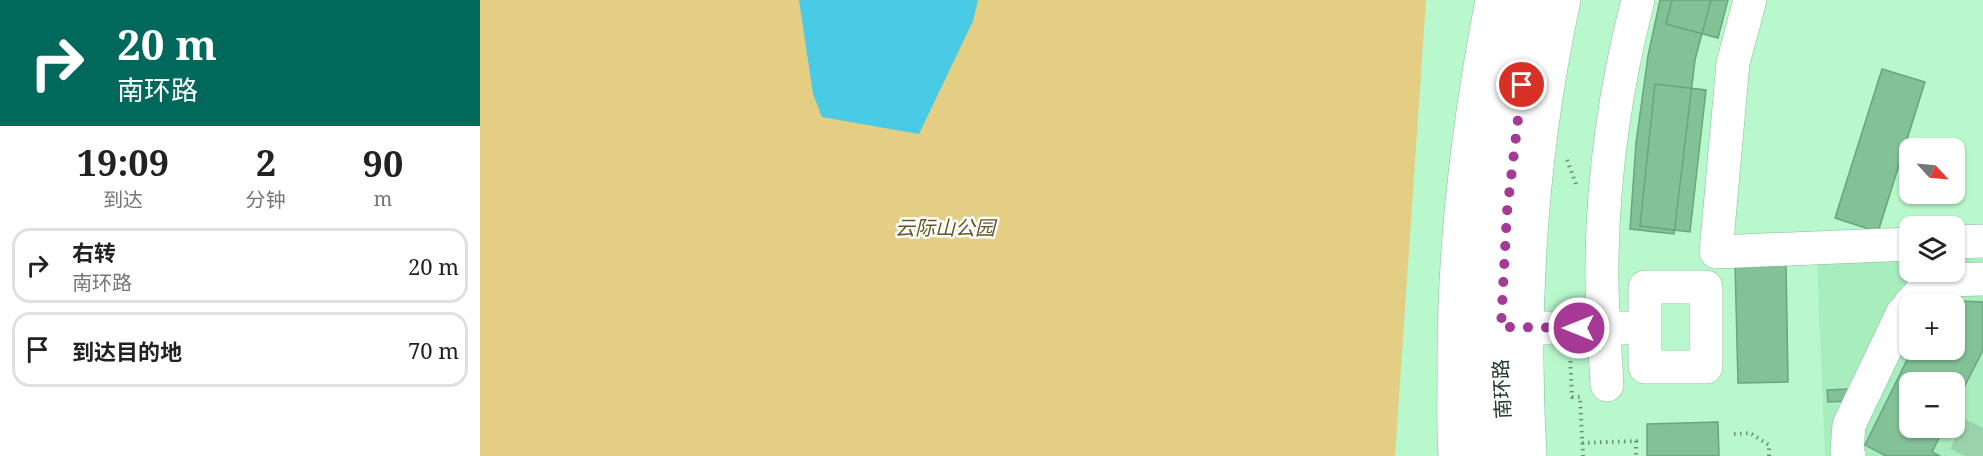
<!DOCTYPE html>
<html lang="zh">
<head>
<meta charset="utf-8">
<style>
  body { margin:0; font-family:"Noto Serif","Noto Sans SC",serif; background:#f6f6f6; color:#222; height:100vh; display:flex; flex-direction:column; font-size:22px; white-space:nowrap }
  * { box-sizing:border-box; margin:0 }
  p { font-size:20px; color:#767676 }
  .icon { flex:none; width:33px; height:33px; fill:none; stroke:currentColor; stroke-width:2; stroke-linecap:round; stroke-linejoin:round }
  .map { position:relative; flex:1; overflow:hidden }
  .sheet { display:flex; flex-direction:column; background:#fff; width:480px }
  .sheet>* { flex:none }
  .hud { background:#00695c; color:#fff; overflow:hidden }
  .needle { width:39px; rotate:116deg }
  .tools { position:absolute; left:1419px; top:138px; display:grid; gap:12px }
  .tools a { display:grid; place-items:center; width:66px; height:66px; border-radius:12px; background:#fff; box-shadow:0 2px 4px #0004; font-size:30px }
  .pin { position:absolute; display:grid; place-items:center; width:51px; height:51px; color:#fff; margin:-26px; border:3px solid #fff; border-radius:50%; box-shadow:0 2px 6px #0007 }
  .me { position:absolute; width:66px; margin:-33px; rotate:270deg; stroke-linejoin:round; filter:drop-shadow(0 0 4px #0008) }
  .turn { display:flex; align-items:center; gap:21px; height:126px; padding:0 18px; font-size:27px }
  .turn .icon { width:78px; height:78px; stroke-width:2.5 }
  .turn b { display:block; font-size:42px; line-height:51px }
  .eta { display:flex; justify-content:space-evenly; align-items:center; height:102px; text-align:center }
  .eta b { font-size:36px; font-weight:700; line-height:42px }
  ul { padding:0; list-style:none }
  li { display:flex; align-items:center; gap:18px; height:75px; margin:0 12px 9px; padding:0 6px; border:3px solid #e0e0e0; border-radius:18px }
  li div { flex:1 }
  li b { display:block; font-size:22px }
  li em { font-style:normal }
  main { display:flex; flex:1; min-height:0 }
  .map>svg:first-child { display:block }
</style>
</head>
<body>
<main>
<section class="sheet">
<div class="hud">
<div class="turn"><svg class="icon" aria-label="right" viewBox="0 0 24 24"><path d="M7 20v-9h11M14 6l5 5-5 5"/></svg><div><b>20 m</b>南环路</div></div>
</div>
<div class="eta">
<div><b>19:09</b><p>到达</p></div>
<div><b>2</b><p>分钟</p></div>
<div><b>90</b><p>m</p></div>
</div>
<ul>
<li><svg class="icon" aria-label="right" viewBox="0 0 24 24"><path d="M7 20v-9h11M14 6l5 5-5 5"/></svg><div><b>右转</b><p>南环路</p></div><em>20 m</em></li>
<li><svg class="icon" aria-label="arrive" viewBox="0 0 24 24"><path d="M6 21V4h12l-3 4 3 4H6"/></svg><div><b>到达目的地</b></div><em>70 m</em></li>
</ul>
</section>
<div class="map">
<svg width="1503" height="456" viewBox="0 0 1503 456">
  <rect width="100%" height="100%" fill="#b9f8cc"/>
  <path fill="#a8edbe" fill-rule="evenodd" d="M1475,259H1503V456H1345L1337,262L1429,260L1430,272H1474ZM1430,304H1474V350H1430ZM1430,382H1474V428H1430Z"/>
  <path fill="#e3ce84" d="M0,0H946L915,456H0Z"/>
  <path fill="#49cae5" d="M319,0H498L493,21L439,134L342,117L333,94Z"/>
  <path fill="#83c197" stroke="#69a57d" stroke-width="1.5" d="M1180,0H1231L1215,60L1194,234L1150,229L1156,143L1168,56Z
    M1192,0H1248L1238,38L1186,24Z
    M1402,69L1445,82L1398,232L1355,218Z
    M1175,84L1226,90L1210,232L1160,226Z
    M1306,263L1308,382L1258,383L1255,264Z
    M1457,300L1503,302V350L1474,407V382H1430V428H1464L1452,452L1460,456H1406L1385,445L1432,350H1474V304H1454Z
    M1368,389V401L1348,402L1347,390Z
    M1238,422L1239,456H1167V424Z"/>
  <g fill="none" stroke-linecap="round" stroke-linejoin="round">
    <path stroke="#9ad2ab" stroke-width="33" stroke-dasharray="33 16" stroke-linecap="butt" d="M1485,456L1503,419"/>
    <defs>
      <path id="minor" d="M1270,0L1253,63L1236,252L1430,244
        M1474,242L1503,241
        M1165,287H1226V367H1165Z
        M1430,304L1443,290L1465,280L1503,279
        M1026,328H1145
        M1127,385C1125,344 1121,303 1122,262C1123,174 1136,85 1158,0
        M975,456C973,429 974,401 974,373C973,248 988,123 1012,0
        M1050,456C1041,304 1052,149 1084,0
        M1369,456L1367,451L1369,425L1422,314L1430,305"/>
      <path id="major" d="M996,456C993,377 994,297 999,218C1003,146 1017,71 1030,0
        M1025,456L1020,360L1027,212L1048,43L1058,0"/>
    </defs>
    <use href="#minor" stroke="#82bf95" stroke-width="34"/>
    <use href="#major" stroke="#82bf95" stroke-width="34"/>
    <path stroke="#689275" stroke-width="4" stroke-dasharray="1.5 4.5" stroke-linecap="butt" d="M1087,160L1096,184
      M1090,355L1092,397H1100L1103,456
      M1254,434L1270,433L1289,445V456
      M1102,443L1156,441V456"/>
    <use href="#minor" stroke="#fff" stroke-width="33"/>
    <use href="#major" stroke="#fff" stroke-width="33"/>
  </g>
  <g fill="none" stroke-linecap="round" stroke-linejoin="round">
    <path stroke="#a63896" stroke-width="10" stroke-dasharray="0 18" d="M1042,85L1027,212L1021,327L1099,328"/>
  </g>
  <g text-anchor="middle" stroke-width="5" stroke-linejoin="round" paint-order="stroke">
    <g font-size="20" font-style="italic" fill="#645725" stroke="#fff">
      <text x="465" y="235">云际山公园</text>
    </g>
    <g font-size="20" fill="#203929" stroke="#fff">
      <text transform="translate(1022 389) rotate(-93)" y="7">南环路</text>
    </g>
  </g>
</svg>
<div class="tools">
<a><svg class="needle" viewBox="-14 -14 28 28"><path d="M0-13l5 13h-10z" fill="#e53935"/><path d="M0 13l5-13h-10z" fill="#767676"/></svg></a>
<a><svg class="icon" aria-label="layers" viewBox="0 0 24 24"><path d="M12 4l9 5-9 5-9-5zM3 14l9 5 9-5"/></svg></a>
<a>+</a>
<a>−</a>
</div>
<div class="pin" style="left:1042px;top:85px;background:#d93025"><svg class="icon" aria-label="arrive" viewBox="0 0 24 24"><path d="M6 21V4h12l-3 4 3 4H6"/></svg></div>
<svg class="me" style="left:1099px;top:328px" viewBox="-20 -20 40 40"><circle r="17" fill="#a63896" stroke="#fff" stroke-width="3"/><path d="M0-11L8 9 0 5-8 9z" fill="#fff"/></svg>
</div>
</main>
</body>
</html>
